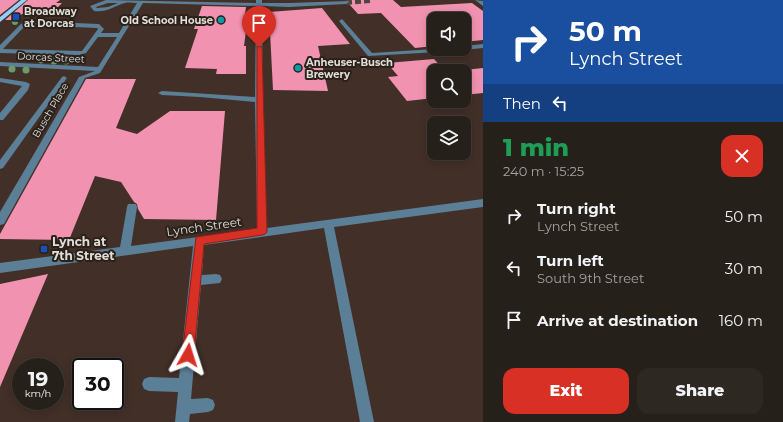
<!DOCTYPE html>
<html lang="en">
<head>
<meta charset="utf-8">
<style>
  body { margin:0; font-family:Montserrat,sans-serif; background:#2e2823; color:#f1f3f6; height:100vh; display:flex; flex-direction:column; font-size:15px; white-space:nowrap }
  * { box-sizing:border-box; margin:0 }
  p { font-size:13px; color:#a4a3a2 }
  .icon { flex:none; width:22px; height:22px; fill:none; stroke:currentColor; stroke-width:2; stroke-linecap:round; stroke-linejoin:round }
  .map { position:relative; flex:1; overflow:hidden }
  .drawer { display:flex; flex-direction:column; background:#26201a; width:300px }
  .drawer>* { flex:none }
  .top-card { background:#1a4fa0; color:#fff; overflow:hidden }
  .controls { position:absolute; left:427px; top:12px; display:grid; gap:8px }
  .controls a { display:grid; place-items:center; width:44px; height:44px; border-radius:8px; background:#26201a; box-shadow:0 2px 10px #0003,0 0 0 1px #423e39; font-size:20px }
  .speed { position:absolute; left:12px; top:358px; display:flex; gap:8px; font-size:20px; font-weight:700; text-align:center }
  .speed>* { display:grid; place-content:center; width:52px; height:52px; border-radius:50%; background:#26201a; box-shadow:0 2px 10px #0003,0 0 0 1px #423e39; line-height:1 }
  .speed small { font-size:10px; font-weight:400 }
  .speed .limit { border:2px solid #111; border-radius:6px; background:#fff; color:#111 }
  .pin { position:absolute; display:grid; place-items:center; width:34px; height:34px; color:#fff; margin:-41px -17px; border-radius:50% 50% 50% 0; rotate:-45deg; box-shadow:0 0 4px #0007 }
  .pin .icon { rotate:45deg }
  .me { position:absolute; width:44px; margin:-22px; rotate:6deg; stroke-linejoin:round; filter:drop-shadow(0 0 3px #0008) }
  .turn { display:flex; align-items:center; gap:14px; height:84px; padding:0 20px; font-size:18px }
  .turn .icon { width:52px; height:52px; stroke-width:2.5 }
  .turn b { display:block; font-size:28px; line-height:34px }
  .then { display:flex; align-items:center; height:38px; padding:0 20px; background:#0003; gap:8px; font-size:15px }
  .round { display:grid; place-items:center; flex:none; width:42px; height:42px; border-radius:12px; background:#2e2823 }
  .overview { display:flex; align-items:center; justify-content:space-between; height:68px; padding:0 20px }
  h1 { font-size:24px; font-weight:800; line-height:30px; color:#1e9e55 }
  .action { display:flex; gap:8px; margin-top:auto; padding:8px 20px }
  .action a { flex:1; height:46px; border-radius:12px; background:#d93025; color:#fff; font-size:16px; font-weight:800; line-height:46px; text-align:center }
  .action a+a { background:#2e2823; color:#f1f3f6 }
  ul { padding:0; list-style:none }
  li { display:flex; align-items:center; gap:12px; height:52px; padding:0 20px }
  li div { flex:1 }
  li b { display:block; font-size:15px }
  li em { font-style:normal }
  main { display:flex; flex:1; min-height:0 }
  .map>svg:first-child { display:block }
</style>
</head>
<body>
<main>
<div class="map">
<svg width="483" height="422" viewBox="0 0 483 422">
  <rect width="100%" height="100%" fill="#332b23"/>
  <path fill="#422f28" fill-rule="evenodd" d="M0,0H483V422H0ZM434,19H464V49H434ZM434,71H464V101H434ZM434,123H464V153H434ZM21,367H55V401H21ZM81,367H115V401H81Z"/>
  <path fill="#f292b1" d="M0,0H19L0,15Z
    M28,0H60L56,3H62L49,16L22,14L15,20H5Z
    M349,0H393L401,7L472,3L483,11V40L464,42V19H434V46L415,48L381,13L358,14L349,4L350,2Z
    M202,6L246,7L244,23H247L244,46H246V74H216L217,69L185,68L198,29H194Z
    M322,8L350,44L318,46L328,91L273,90L269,12Z
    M434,59L445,71H434V98L407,101L388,77L398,76L387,63Z
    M483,68V93L464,95V70Z
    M86,79H136L116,128L137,134L170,111H225L216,220L144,219L138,209L137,204L134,202L121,182L95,176L69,240L0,239V234Z
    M48,274L0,387V284Z"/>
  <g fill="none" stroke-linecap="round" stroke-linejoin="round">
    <path stroke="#4d463e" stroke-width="6" stroke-dasharray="6 3" stroke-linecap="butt" d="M346,2L371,0"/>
    <path fill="#5b7f96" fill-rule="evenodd" d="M106,0L256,3V0H262V3H289L348,1L349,2L346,4L289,7L262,6L263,108L267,228L483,199V207L334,227L374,422H360L324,228L204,245L202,275L216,274L220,275L222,279L220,283L201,285L191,399L208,398L213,400L215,405L213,410L208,412L190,414L189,422H175L178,392L149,391L144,389L142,384L144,379L149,377L179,378L193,246L0,273V263L120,247L127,207L128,204H136L137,207L131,246L257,229L255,102L200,97L162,95L158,93L162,91L255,97L256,6L143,3L100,73L85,78L4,224L0,225V212L79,77L95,71L0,66V62L98,67L117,37H98L86,53L79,55L0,53V45L21,24L29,21L99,24L104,29L101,33H119L137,3C134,3 128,2 125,3C114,6 106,13 94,11L90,6ZM108,3H118L108,7L97,8L96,7ZM29,25L97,28L98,29L82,51L3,49L25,26Z
      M475,0L483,1V6Z
      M342,19L372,53L434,49H459L456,51L368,56L339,21Z
      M483,44V48L464,50L462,49H464V46Z
      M64,76L67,78L3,168L0,169V160L62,77Z
      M0,78L26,82L30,84L28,90L3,120H0V113L22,86L0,82Z"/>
    <path fill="#93d0f7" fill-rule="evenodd" d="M21,0H27L0,22V17Z"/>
  </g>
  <g fill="#689d6a">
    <circle cx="27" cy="8" r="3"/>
    <circle cx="15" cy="22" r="3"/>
    <circle cx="41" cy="60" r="3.5"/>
    <circle cx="54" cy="61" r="3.5"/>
    <circle cx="66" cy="61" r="3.5"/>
    <circle cx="12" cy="69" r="3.5"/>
    <circle cx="26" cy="70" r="3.5"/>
  </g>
  <path fill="#d93025" stroke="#8d1f18" d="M257,46L262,47L267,232L265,234L262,235L204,244L194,355L192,359L188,361L184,359L182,355L196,237L257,228Z"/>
  <g fill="#1a4fb4" stroke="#29211a" stroke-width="1.5">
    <rect x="12" y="13" width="8" height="8" rx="2"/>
    <rect x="40" y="245" width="8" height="8" rx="2"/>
  </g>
  <g fill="#0f9aa8" stroke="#29211a" stroke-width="1.5">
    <circle cx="221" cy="20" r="4"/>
    <circle cx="298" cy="68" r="4"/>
  </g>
  <g text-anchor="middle" stroke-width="4" stroke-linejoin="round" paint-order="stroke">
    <g font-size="10" font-weight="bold" fill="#e2ddd8" stroke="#29211a" text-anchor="start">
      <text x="24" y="15">Broadway<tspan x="24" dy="12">at Dorcas</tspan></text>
      <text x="213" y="24" text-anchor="end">Old School House</text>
      <text x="306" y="66">Anheuser-Busch<tspan x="306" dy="12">Brewery</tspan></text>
    </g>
    <g font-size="10" fill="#e2ddd8" stroke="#29211a">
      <text transform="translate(51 57) rotate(3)" y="4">Dorcas Street</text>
      <text transform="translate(50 110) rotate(-60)" y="4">Busch Place</text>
    </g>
    <g font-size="12" fill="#e2ddd8" stroke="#29211a">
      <text transform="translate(204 227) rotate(-8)" y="4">Lynch Street</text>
    </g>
    <g font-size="12" font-weight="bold" fill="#e2ddd8" stroke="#29211a" text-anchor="start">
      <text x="52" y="246">Lynch at<tspan x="52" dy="14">7th Street</tspan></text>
    </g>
  </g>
</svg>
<div class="controls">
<a><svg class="icon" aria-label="sound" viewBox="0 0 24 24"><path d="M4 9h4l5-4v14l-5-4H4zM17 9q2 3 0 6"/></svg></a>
<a><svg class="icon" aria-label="search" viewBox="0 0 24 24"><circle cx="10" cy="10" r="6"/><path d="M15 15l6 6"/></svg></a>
<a><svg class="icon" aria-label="layers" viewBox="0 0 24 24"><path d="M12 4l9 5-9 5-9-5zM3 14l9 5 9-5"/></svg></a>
</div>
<div class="speed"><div>19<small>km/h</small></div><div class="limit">30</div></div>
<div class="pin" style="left:259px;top:47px;background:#d93025"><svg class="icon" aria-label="arrive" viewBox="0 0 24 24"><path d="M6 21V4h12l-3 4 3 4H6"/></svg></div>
<svg class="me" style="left:188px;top:355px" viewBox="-20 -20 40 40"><path d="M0-17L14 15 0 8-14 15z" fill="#d93025" stroke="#fff" stroke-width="4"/></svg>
</div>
<section class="drawer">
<div class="top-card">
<div class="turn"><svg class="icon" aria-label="right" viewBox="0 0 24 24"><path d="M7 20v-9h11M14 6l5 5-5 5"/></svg><div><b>50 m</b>Lynch Street</div></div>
<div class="then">Then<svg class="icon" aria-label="left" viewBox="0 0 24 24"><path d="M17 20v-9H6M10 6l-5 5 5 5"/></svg></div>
</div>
<div class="overview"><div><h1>1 min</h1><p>240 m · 15:25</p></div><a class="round" style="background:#d93025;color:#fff"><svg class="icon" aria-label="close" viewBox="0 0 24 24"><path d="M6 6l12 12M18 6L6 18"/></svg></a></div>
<ul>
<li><svg class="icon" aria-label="right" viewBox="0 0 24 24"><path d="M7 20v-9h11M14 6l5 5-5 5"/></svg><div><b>Turn right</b><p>Lynch Street</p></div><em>50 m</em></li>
<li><svg class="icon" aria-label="left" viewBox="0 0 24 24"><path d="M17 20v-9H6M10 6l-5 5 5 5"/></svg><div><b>Turn left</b><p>South 9th Street</p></div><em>30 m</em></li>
<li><svg class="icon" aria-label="arrive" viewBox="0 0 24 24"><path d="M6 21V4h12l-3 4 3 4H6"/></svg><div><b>Arrive at destination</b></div><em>160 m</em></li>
</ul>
<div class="action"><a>Exit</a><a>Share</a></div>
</section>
</main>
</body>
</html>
